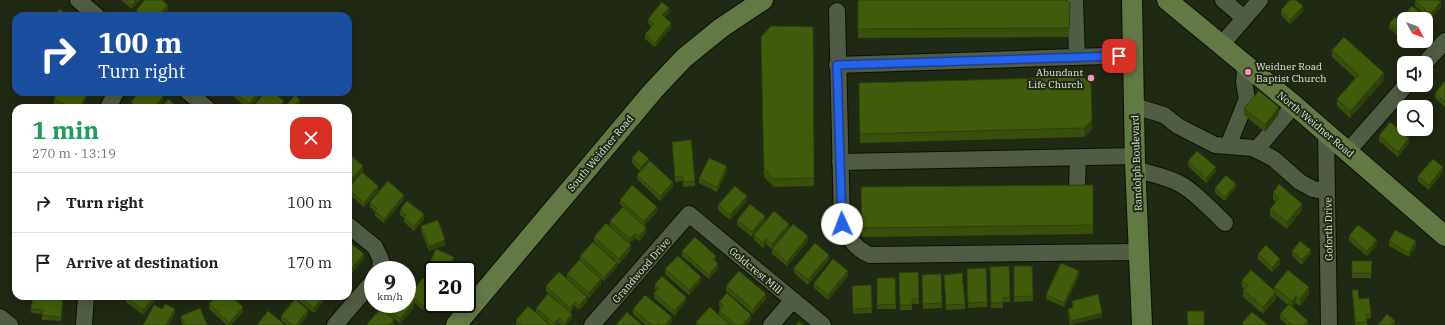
<!DOCTYPE html>
<html lang="en">
<head>
<meta charset="utf-8">
<style>
  body { margin:0; font-family:"IBM Plex Serif",serif; background:#f6f6f6; color:#202124; height:100vh; display:flex; flex-direction:column; font-size:15px; white-space:nowrap }
  * { box-sizing:border-box; margin:0 }
  p { font-size:13px; color:#757577 }
  .icon { flex:none; width:22px; height:22px; fill:none; stroke:currentColor; stroke-width:2; stroke-linecap:round; stroke-linejoin:round }
  .map { position:relative; flex:1; overflow:hidden }
  .details { position:absolute; left:12px; top:104px; width:340px; height:196px; display:flex; flex-direction:column; background:#fff; border-radius:12px; box-shadow:0 2px 10px #0003 }
  .details>* { flex:none }
  .banner { position:absolute; left:12px; top:12px; width:340px; height:84px; border-radius:12px; box-shadow:0 2px 10px #0003; background:#1a4fa0; color:#fff; overflow:hidden }
  .needle { width:26px; rotate:131deg }
  .tools { position:absolute; left:1397px; top:12px; display:grid; gap:8px }
  .tools a { display:grid; place-items:center; width:36px; height:36px; border-radius:8px; background:#fff; box-shadow:0 2px 10px #0003; font-size:20px }
  .speed { position:absolute; left:364px; top:261px; display:flex; gap:8px; font-size:20px; font-weight:700; text-align:center }
  .speed>* { display:grid; place-content:center; width:52px; height:52px; border-radius:50%; background:#fff; box-shadow:0 2px 10px #0003; line-height:1 }
  .speed small { font-size:10px; font-weight:400 }
  .speed .limit { border:2px solid #111; border-radius:6px; background:#fff; color:#111 }
  .pin { position:absolute; display:grid; place-items:center; width:34px; height:34px; color:#fff; margin:-17px; border-radius:8px; box-shadow:0 2px 6px #0006 }
  .me { position:absolute; width:44px; margin:-22px; rotate:358deg; stroke-linejoin:round; filter:drop-shadow(0 0 3px #0008) }
  .turn { display:flex; align-items:center; gap:14px; height:84px; padding:0 20px; font-size:18px }
  .turn .icon { width:52px; height:52px; stroke-width:2.5 }
  .turn b { display:block; font-size:28px; line-height:34px }
  .round { display:grid; place-items:center; flex:none; width:42px; height:42px; border-radius:12px; background:#f6f6f6 }
  .headline { display:flex; align-items:center; justify-content:space-between; height:68px; padding:0 20px }
  h1 { font-size:24px; font-weight:700; line-height:30px; color:#1e9e55 }
  ul { padding:0; list-style:none }
  li { display:flex; align-items:center; gap:12px; height:60px; padding:0 20px; border-top:1px solid #e0e0e0 }
  li div { flex:1 }
  li b { display:block; font-size:15px }
  li em { font-style:normal }
  .map>svg:first-child { display:block }
</style>
</head>
<body>
<div class="map">
<svg width="1445" height="325" viewBox="0 0 1445 325">
  <rect width="100%" height="100%" fill="#202914"/>
  <g fill="none" stroke-linecap="round" stroke-linejoin="round">
    <defs>
      <path id="minor" d="M78,0L97,16
        M1075,0L1077,57
        M1223,0L1244,18
        M837,11L842,224C849,238 855,249 870,255L1139,252
        M1222,44L1260,0
        M1425,63L1445,41
        M837,65L1133,55
        M188,92L207,108
        M1134,106L1164,115L1178,126L1215,145L1253,148L1274,159L1300,182L1313,189L1327,192
        M108,108L116,92
        M1326,133L1329,325
        M1228,146L1247,99L1244,82L1245,72L1242,61
        M1256,150L1294,105
        M1348,151L1406,85
        M840,162L1135,156
        M1135,169C1148,173 1162,176 1174,181C1192,188 1211,210 1225,223
        M1077,186L1078,158
        M348,225L375,247L381,260L380,270
        M0,317L10,325
        M84,325L86,296
        M335,325L373,281
        M592,325L689,214L823,325
        M771,325L792,301"/>
      <path id="major" d="M1132,0L1135,162L1142,325
        M1167,0L1294,105L1445,236
        M456,325L653,91L684,58L721,28L763,0"/>
    </defs>
    <use href="#minor" stroke="#0a1201" stroke-width="18"/>
    <use href="#major" stroke="#0a1201" stroke-width="22"/>
    <use href="#minor" stroke="#515c44" stroke-width="16"/>
    <use href="#major" stroke="#637944" stroke-width="20"/>
  </g>
  <path fill="#38500a" d="M121,0H140L132,9Z
    M858,0L1070,3L1069,37L858,38Z
    M1415,1L1441,7L1430,19L1415,6Z
    M1412,6L1426,18V23V19H1404V41H1406L1405,43L1389,28V24L1395,17L1398,21Z
    M136,10H168L162,16H137L136,15Z
    M1281,10L1303,11L1290,24L1281,15Z
    M669,13L665,17L671,28L655,47L645,39V34L651,27L648,23V19Z
    M813,27L814,186L774,187L764,177L761,46Z
    M1332,50L1384,80L1350,118L1337,106V99L1355,78L1332,57Z
    M1445,81V107L1435,98V93Z
    M859,83L1092,129L1084,137L860,143Z
    M87,92V95L82,108H63L54,105V100Z
    M232,92H260V96L250,108H247L232,95Z
    M163,101L157,108H133L131,106V102Z
    M1244,108L1279,114L1265,132L1244,115Z
    M1379,136L1409,143L1398,157L1379,141Z
    M672,142L695,181V186L683,187V181L675,182Z
    M632,158L649,162L673,187L660,201L637,179V175L640,171L632,163Z
    M1188,161L1216,172L1206,183L1188,166Z
    M727,171L717,192L699,183V179Z
    M1443,172L1429,190L1418,181V176Z
    M1093,185V234L862,237L861,187Z
    M348,188L378,191L364,207L348,194Z
    M1215,188H1236L1225,201L1215,193Z
    M1273,193L1302,210L1287,229L1270,216V209L1276,202L1273,200Z
    M404,199L384,223L375,216V212L370,207V202Z
    M620,200L657,212L644,226L628,212L646,233L639,241L635,238L630,244L610,226V221L623,207L620,204Z
    M747,201L730,220L718,210V205Z
    M400,210L424,219L414,231L404,222V218L400,215Z
    M737,220L765,221L752,237L737,225Z
    M421,226L445,245L429,251L421,231Z
    M789,228L772,249L766,244L763,248L754,240V235Z
    M1349,236L1377,245L1367,256L1349,241Z
    M594,237L631,250L619,264L594,242Z
    M348,241L364,259L350,275L348,274Z
    M808,241L787,266L772,254V249Z
    M1389,241L1416,246L1409,257L1389,246Z
    M682,251L716,261L715,262L718,269L709,279L682,256Z
    M1292,251L1311,254L1302,265L1292,256Z
    M1258,254L1280,264L1272,272L1258,259Z
    M580,256L617,267L604,281L580,261Z
    M829,260L808,285L794,273V268Z
    M1352,261H1372L1371,278H1352Z
    M454,262L433,270V276L427,274V269Z
    M1009,266L1010,302H1003V308H991L990,267Z
    M1014,266H1032L1033,301L1014,302Z
    M986,268L987,307L968,308L967,269Z
    M665,269L701,281L689,295L665,274Z
    M918,272L919,304H912V310H900L899,273Z
    M567,274L601,284L589,298L567,279Z
    M941,274L942,308L923,309L922,275Z
    M944,275L965,304V309L946,310Z
    M848,276L828,300L814,288V283Z
    M1079,276L1064,307L1046,299V295Z
    M877,278H895L896,309H877Z
    M1242,280L1274,290V287L1309,294L1300,306L1296,303L1293,307L1308,325H1287L1280,319V314L1288,305L1276,295V299L1263,314L1243,297V290L1245,289L1242,287Z
    M655,284L686,301L675,316L654,298V293L656,291L655,289Z
    M871,285L872,313L853,314L852,286Z
    M433,286V299L423,310L410,299V295Z
    M546,286L587,302L579,310L575,306L570,312L572,319L567,325H561L559,323L557,325H551L536,313V308L561,304L546,291Z
    M726,286L766,299L753,314L726,291Z
    M1352,290L1371,313V318L1367,319V325H1355Z
    M156,296V299L143,315L126,302V297Z
    M299,296H327V297L314,313L299,301Z
    M63,300L61,321L42,320V314L31,313V309Z
    M1072,301L1102,317L1070,325L1068,314V309L1072,308Z
    M719,302L751,320L746,325H730L719,315V310L721,308L719,306Z
    M209,304L243,312L231,325H227L209,309Z
    M387,308H414L400,324L387,313Z
    M633,309L672,322L669,325H646L633,314Z
    M308,315L300,325H287L281,320V316Z
    M181,316L207,325H183L181,320Z
    M516,320L550,325H516Z
    M696,322L730,325H696Z"/>
  <path fill="#2e4108" d="M136,0H140L132,9V5Z
    M1441,2V7L1430,19V14Z
    M168,5V10L162,16H158Z
    M1303,6V11L1290,24V20Z
    M669,8V13L662,20V15Z
    M671,23V28L655,47V43Z
    M1384,73V80L1350,118V111Z
    M87,92V95L82,108H80Z
    M259,92H260V96L250,108H249V104Z
    M163,97V101L157,108H153Z
    M300,100V105L297,108L296,104Z
    M284,101V106L282,108H278Z
    M1279,107V114L1265,132V125Z
    M1092,120V129L1084,137V128Z
    M1409,138V143L1398,157V152Z
    M649,159V164L641,172V167Z
    M363,166V171L348,188V183Z
    M727,166V171L717,192V187Z
    M1216,167V172L1206,183V178Z
    M1443,167V172L1429,190V185Z
    M673,182V187L660,201V196Z
    M1236,184V188L1225,201V197Z
    M378,186V191L364,207V203Z
    M404,195V199L384,223V219Z
    M747,196V201L730,220V215Z
    M1302,204V210L1287,229V222Z
    M657,207V212L644,226V221Z
    M424,214V219L414,231V226Z
    M765,216V221L752,237V232Z
    M789,224V228L772,249V244Z
    M646,228V233L639,241V236Z
    M635,233V238L630,244V239Z
    M808,236V241L787,266V262Z
    M766,239V244L763,248V243Z
    M445,240V245L429,251V246Z
    M1377,240V245L1367,256V251Z
    M1416,241V246L1409,257V253Z
    M631,245V250L619,264V259Z
    M1311,250V254L1302,265V260Z
    M364,254V259L350,275V270Z
    M829,255V260L808,285V280Z
    M716,256V261L713,264V259Z
    M454,257V262L450,270H448Z
    M1280,259V264L1272,272V267Z
    M617,263V267L604,281V277Z
    M718,264V269L709,279V275Z
    M848,271V276L828,300V295Z
    M1079,271V276L1064,307V303Z
    M701,277V281L689,295V290Z
    M601,279V284L589,298V293Z
    M1309,287V294L1300,306V299Z
    M1276,292V299L1263,314V307Z
    M433,294V299L423,310V306Z
    M766,294V299L753,314V309Z
    M155,296H156V299L143,315V310Z
    M324,296H327V297L314,313V308Z
    M1296,296V303L1292,308V301Z
    M587,297V302L579,310V305Z
    M686,297V301L675,316V311Z
    M575,302V306L570,313V308Z
    M414,303V308L400,324V319Z
    M243,307V312L231,325H229V323Z
    M175,309V314L169,325H166Z
    M308,310V315L300,325H296Z
    M1102,313V317L1071,325V321Z
    M572,314V319L567,325H565V323Z
    M751,315V320L746,325H742Z
    M672,317V322L669,325H665Z
    M559,318V323L557,325H554V323Z
    M394,320V325H389Z
    M1308,321V325H1304Z
    M1395,321V325H1391Z"/>
  <path fill="#415d0c" stroke="#2e4108" d="M126,0H136L132,5Z
    M145,0H162L168,5L158,16H142L136,10Z
    M858,0H1066L1070,3L1069,28L858,29Z
    M1290,0H1296L1303,6L1290,20L1281,10Z
    M1416,0H1438L1441,2L1430,14L1415,1Z
    M662,2L669,8L662,15L671,23L655,43L645,34L654,24L648,19Z
    M1412,6L1426,18V19H1404V37L1389,24L1395,17L1398,21Z
    M60,9L68,16H54Z
    M165,14L167,16H163Z
    M771,26L813,27L814,178L774,179L764,168L761,37Z
    M1344,37L1384,73L1350,111L1337,99L1359,75L1332,50Z
    M1083,77L1091,84L1092,120L1084,128L860,134L859,83Z
    M1445,81V102L1435,93Z
    M1259,91L1279,107L1265,125L1244,108Z
    M57,92H87L80,108H75L54,100Z
    M139,92H158L163,97L153,108H139L131,102Z
    M234,92H259L249,104Z
    M265,92H273L284,101L278,108H252Z
    M295,95L300,100L296,104L300,108H284Z
    M168,99L179,108H161Z
    M1390,122L1409,138L1398,152L1379,136Z
    M691,140L695,181L683,182V176L675,177L672,142Z
    M639,150L649,159L641,167L632,158Z
    M1197,151L1216,167L1206,178L1188,161Z
    M348,153L363,166L348,183Z
    M709,158L727,166L717,187L699,179Z
    M1433,159L1443,167L1429,185L1418,176Z
    M650,161L673,182L660,196L637,175Z
    M362,172L378,186L364,203L348,189Z
    M1226,175L1236,184L1225,197L1215,188Z
    M388,181L404,195L384,219L375,211L377,209L370,202Z
    M1279,184L1302,204L1287,222L1270,209L1279,198L1273,193Z
    M632,185L657,207L644,221L620,200Z
    M1093,185V225L862,228L861,187Z
    M735,186L747,196L730,215L718,205Z
    M407,201L424,214L414,226L404,218L406,215L400,210Z
    M750,204L765,216L752,232L737,220Z
    M623,207L646,228L639,236L635,233L630,239L610,221Z
    M774,211L789,224L772,244L766,239L763,243L754,235Z
    M438,220L445,240L429,246L421,226Z
    M606,223L631,245L619,259L594,237Z
    M793,224L808,236L787,262L772,249Z
    M1358,225L1377,240L1367,251L1349,236Z
    M1395,230L1416,241L1409,253L1389,241Z
    M695,237L716,256L713,259L718,264L709,275L682,251Z
    M348,241L364,254L350,270L348,269Z
    M1300,241L1311,250L1302,260L1292,251Z
    M593,242L617,263L604,277L580,256Z
    M815,243L829,255L808,280L794,268Z
    M1266,245L1280,259L1272,267L1258,254Z
    M436,249L454,257L448,270H433V271L427,269Z
    M678,256L701,277L689,290L665,269Z
    M833,259L848,271L828,295L814,283Z
    M579,260L601,279L589,293L567,274Z
    M1352,261H1372L1371,273H1352Z
    M1061,263L1079,271L1064,303L1046,295Z
    M1009,266L1010,297L1003,298V303H991L990,267Z
    M1014,266H1032L1033,296L1014,297Z
    M986,268L987,302L968,303L967,269Z
    M1251,270L1276,292L1263,307L1243,290L1248,285L1242,280Z
    M1288,270L1309,287L1300,299L1296,296L1292,301L1274,287Z
    M739,271L766,294L753,309L726,286Z
    M559,272L587,297L579,305L575,302L570,308L546,286Z
    M918,272L919,299H912V305H900L899,273Z
    M962,273L965,304L946,305L944,275Z
    M941,274L942,303L923,304L922,275Z
    M662,276L686,297L675,311L654,293L659,288L655,284Z
    M423,278L433,286V294L423,306L410,295Z
    M877,278H895L896,304L877,305Z
    M871,285L872,308L853,309L852,286Z
    M1352,290H1358L1359,299L1369,298L1371,313L1366,314L1367,322L1356,323Z
    M727,293L751,315L742,325H735L719,310L723,305L719,302Z
    M548,294L572,314L565,323L559,318L554,323L536,308Z
    M1098,294L1102,313L1071,321L1068,309L1073,308L1072,301Z
    M645,295L672,317L665,325H660L658,324V325H652L633,309Z
    M33,296H63L61,317L42,315L43,310L31,309Z
    M127,296H155L143,310L126,297Z
    M217,296H231L243,307L229,323L209,304Z
    M299,296H324L314,308Z
    M407,297L414,303L400,319L387,308L391,304H407Z
    M295,299L308,310L296,325H293L281,316Z
    M165,304L175,309L166,325H143L154,305L162,309Z
    M1289,304L1308,321L1304,325H1292L1280,314Z
    M528,306L550,325H521L516,320Z
    M710,307L730,325H700L696,322Z
    M200,308L207,325H185L181,316Z
    M381,308L394,320L389,325H368L367,324Z
    M268,311L285,325H257Z
    M1187,311H1204V325H1188Z
    M627,312L642,325H616Z
    M1252,312L1268,325H1244L1242,323Z
    M1387,314L1395,321L1391,325H1378Z
    M799,322L803,325H796Z"/>
  <g fill="none" stroke-linecap="round" stroke-linejoin="round">
    <defs>
      <path id="route" d="M842,224L837,65L1119,56"/>
    </defs>
    <use href="#route" stroke="#184099" stroke-width="10"/>
    <use href="#route" stroke="#2563eb" stroke-width="7"/>
  </g>
  <g fill="#fc8fc3" stroke="#202914" stroke-width="1.5">
    <circle cx="1248" cy="72" r="4"/>
    <circle cx="1091" cy="78" r="4"/>
  </g>
  <g text-anchor="middle" stroke-width="4" stroke-linejoin="round" paint-order="stroke">
    <g font-size="10" fill="#dee5d7" stroke="#202914" text-anchor="start">
      <text x="1256" y="70">Weidner Road<tspan x="1256" dy="12">Baptist Church</tspan></text>
      <text x="1083" y="76" text-anchor="end">Abundant<tspan x="1083" dy="12">Life Church</tspan></text>
    </g>
    <g font-size="10" fill="#dee5d7" stroke="#202914">
      <text transform="translate(1316 124) rotate(40)" y="4">North Weidner Road</text>
      <text transform="translate(600 153) rotate(-50)" y="4">South Weidner Road</text>
      <text transform="translate(1136 163) rotate(-92)" y="4">Randolph Boulevard</text>
      <text transform="translate(1328 229) rotate(-91)" y="4">Goforth Drive</text>
      <text transform="translate(641 270) rotate(-49)" y="4">Grandwood Drive</text>
      <text transform="translate(756 270) rotate(40)" y="4">Goldcrest Mill</text>
    </g>
  </g>
</svg>
<div class="tools">
<a><svg class="needle" viewBox="-14 -14 28 28"><path d="M0-13l5 13h-10z" fill="#e53935"/><path d="M0 13l5-13h-10z" fill="#757577"/></svg></a>
<a><svg class="icon" aria-label="sound" viewBox="0 0 24 24"><path d="M4 9h4l5-4v14l-5-4H4zM17 9q2 3 0 6"/></svg></a>
<a><svg class="icon" aria-label="search" viewBox="0 0 24 24"><circle cx="10" cy="10" r="6"/><path d="M15 15l6 6"/></svg></a>
</div>
<div class="speed"><div>9<small>km/h</small></div><div class="limit">20</div></div>
<div class="pin" style="left:1119px;top:56px;background:#d93025"><svg class="icon" aria-label="arrive" viewBox="0 0 24 24"><path d="M6 21V4h12l-3 4 3 4H6"/></svg></div>
<svg class="me" style="left:842px;top:224px" viewBox="-20 -20 40 40"><circle r="19" fill="#fff"/><path d="M0-13L10 11 0 6-10 11z" fill="#2563eb"/></svg>
<div class="banner">
<div class="turn"><svg class="icon" aria-label="right" viewBox="0 0 24 24"><path d="M7 20v-9h11M14 6l5 5-5 5"/></svg><div><b>100 m</b>Turn right</div></div>
</div>
<section class="details">
<div class="headline"><div><h1>1 min</h1><p>270 m · 13:19</p></div><a class="round" style="background:#d93025;color:#fff"><svg class="icon" aria-label="close" viewBox="0 0 24 24"><path d="M6 6l12 12M18 6L6 18"/></svg></a></div>
<ul>
<li><svg class="icon" aria-label="right" viewBox="0 0 24 24"><path d="M7 20v-9h11M14 6l5 5-5 5"/></svg><div><b>Turn right</b></div><em>100 m</em></li>
<li><svg class="icon" aria-label="arrive" viewBox="0 0 24 24"><path d="M6 21V4h12l-3 4 3 4H6"/></svg><div><b>Arrive at destination</b></div><em>170 m</em></li>
</ul>
</section>
</div>
</body>
</html>
